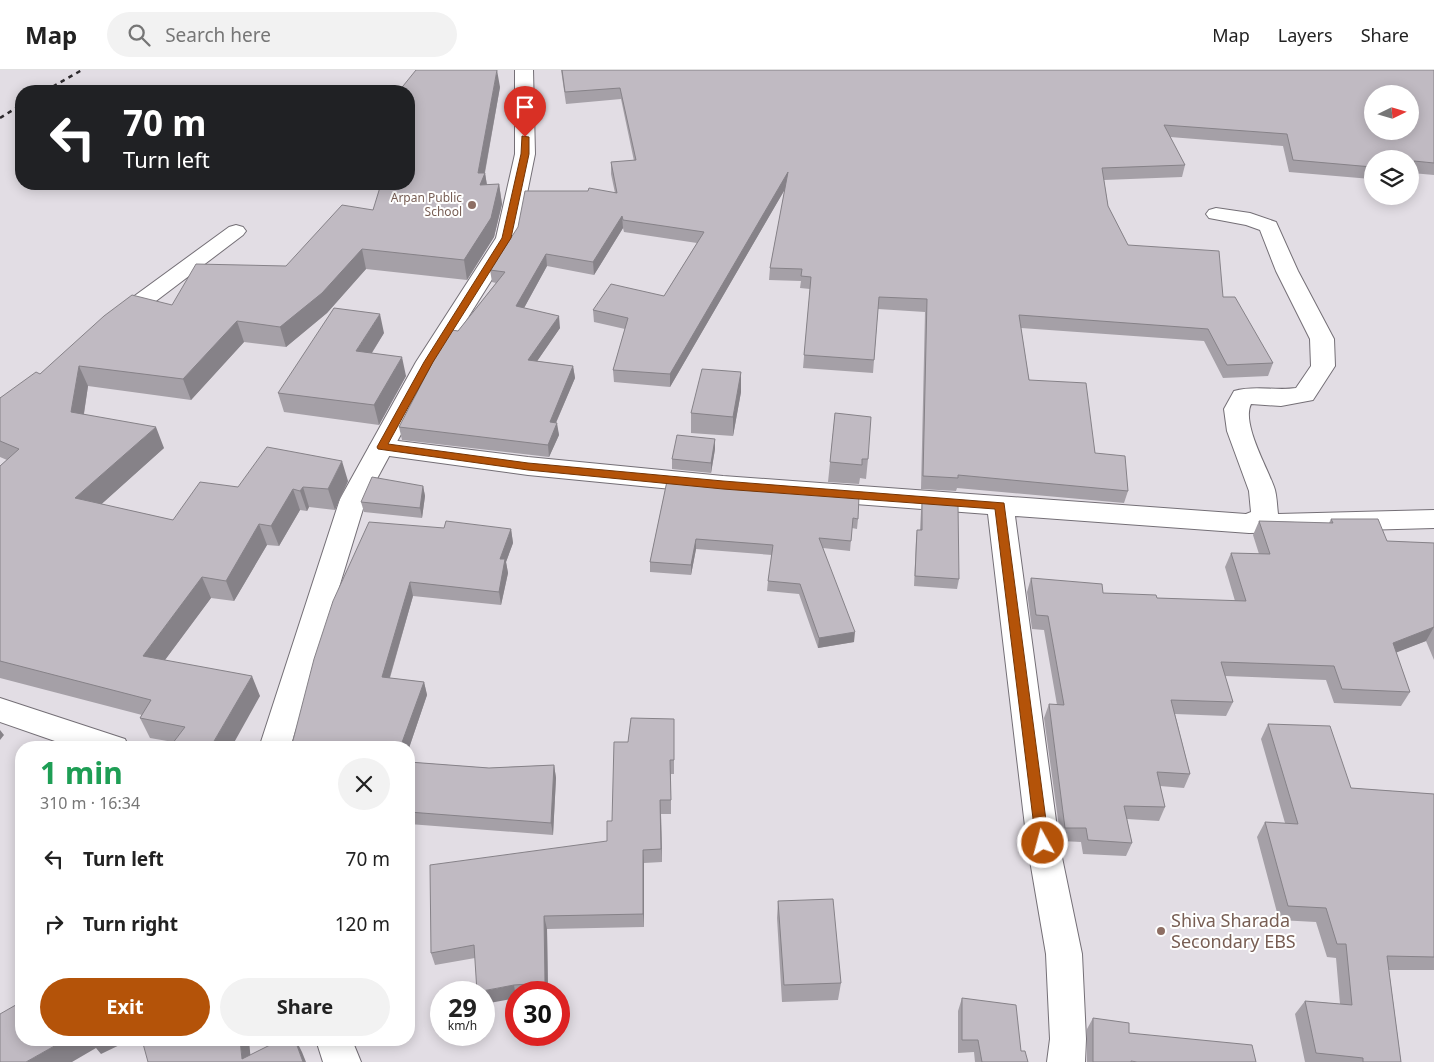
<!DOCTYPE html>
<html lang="en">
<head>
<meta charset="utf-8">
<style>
  body { margin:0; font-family:"Noto Sans",sans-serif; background:#f2f2f2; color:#222; height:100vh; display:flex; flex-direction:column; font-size:19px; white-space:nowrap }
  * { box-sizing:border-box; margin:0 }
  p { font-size:16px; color:#767676 }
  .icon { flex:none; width:28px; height:28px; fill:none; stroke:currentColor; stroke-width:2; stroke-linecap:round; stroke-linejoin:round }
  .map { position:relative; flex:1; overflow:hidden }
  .details { position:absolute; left:15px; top:671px; width:400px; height:305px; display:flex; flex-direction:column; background:#fff; border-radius:20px; box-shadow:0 2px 12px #0003 }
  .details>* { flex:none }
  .top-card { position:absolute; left:15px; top:15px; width:400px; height:105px; border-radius:20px; box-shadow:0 2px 12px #0003; background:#202124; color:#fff; overflow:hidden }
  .needle { width:32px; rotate:85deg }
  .fabs { position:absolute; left:1364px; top:15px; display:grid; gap:10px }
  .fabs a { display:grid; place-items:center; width:55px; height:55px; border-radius:50%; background:#fff; box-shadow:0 2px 12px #0003; font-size:25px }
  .speed { position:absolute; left:430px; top:911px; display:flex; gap:10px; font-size:25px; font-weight:700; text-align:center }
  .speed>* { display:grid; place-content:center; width:65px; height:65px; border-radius:50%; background:#fff; box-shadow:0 2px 12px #0003; line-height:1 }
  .speed small { font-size:12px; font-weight:400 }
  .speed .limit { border:8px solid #d22; background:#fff; color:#111 }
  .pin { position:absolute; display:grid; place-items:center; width:42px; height:42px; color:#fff; margin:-51px -21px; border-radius:50% 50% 50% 0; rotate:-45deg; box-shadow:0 0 5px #0007 }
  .pin .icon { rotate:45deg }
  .me { position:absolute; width:55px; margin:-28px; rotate:353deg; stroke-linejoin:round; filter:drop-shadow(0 0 4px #0008) }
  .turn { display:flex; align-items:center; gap:18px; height:105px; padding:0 25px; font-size:22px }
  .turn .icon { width:65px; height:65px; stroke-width:2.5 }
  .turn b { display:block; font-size:35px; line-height:42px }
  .round { display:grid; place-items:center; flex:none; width:52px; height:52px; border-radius:26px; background:#f2f2f2 }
  .head { display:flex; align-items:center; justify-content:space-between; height:85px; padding:0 25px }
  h1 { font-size:30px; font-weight:700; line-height:38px; color:#1e9e55 }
  .primary-button { display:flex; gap:10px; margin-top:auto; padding:10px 25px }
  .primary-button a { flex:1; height:58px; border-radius:30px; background:#b45309; color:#fff; font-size:20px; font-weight:700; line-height:58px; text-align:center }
  .primary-button a+a { background:#f2f2f2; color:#222 }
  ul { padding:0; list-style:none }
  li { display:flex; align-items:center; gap:15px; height:65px; padding:0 25px }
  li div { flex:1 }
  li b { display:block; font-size:19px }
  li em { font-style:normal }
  header { display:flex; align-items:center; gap:30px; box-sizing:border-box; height:70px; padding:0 25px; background:#fff; border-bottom:1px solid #e0e0e0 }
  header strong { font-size:24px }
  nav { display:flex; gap:28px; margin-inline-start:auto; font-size:18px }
  .search { width:350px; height:45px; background:#f2f2f2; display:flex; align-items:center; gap:12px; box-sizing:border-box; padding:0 18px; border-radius:28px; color:#767676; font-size:19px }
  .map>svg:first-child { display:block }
</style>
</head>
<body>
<header>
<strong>Map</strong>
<div class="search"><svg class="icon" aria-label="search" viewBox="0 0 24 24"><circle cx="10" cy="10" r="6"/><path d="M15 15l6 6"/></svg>Search here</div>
<nav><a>Map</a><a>Layers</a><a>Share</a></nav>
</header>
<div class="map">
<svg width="1434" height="992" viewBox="0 0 1434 992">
  <rect width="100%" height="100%" fill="#e2dde4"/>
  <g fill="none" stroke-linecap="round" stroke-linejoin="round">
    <defs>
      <path id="street" d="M1216,138L1250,143L1276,152L1298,201L1334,269L1335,296L1313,330L1281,336L1251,334C1241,354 1269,400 1275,420C1277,428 1277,436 1278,444L1434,440V458L1249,463L1015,446L1059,773L1082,884L1086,969L1085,992H1047L1050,969L1046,884L1027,773L988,444L723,424L528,405L382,385L373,383L369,377L373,371L382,369L528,387L723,406L1246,444L1251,442L1249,421L1227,361L1224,339L1234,321C1254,315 1276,321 1296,318L1311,296L1310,269L1276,201L1260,160L1246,155L1209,148L1206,144L1209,140Z
        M236,155L243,157L246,161L243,165L123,256L115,258L107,256L104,251L107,246L229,157Z
        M0,628L125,669L129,678H75L0,652Z"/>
      <path id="secondary" d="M515,0H533L535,84L518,168L440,292L366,429L290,678H259L340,429L416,292L496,168L515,84Z
        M316,970H352L361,992H323Z"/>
    </defs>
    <use href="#street" stroke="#746f76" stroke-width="2"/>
    <use href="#secondary" stroke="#746f76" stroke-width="2"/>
    <use href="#street" fill="#fff" fill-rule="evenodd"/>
    <use href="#secondary" fill="#fff" fill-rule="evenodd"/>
    <path stroke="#2d2a2d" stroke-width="2.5" stroke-dasharray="4.5 4.5" stroke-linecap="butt" d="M45,21L82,0
      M0,48L21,35"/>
  </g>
  <path fill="#a5a0a7" d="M561,0H1434V105L1412,103L1410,106V89H1372V105L1371,109L1289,102L1283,76L1170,67L1185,95L1182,107L1104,110L1108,136L1128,175L1223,227L1273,293L1268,306L1223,308L1204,271L1021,258L1029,310L1128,421L1124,433L957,418L956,421L921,419L925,242L878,239L873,303L803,298L810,219L800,218L801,211L769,210L770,198L785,119L670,317L614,312L613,300L625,259L594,252L593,240L664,226L697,173L624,162L623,158L594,205L547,196L524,238L560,258L537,291L573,296L575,308L556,353L559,365L549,387L402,370L399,357L458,261L496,213L492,212L490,200L615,123L611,104V92L634,91L621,29L566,34Z
    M500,17L485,103L487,115L499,114L502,134L494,167L467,210L366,199L327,243L286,277L244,272L191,330L88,316L84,344L164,378L101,434L173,450L238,417L348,411L335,440L309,437L307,441L300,440L279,476L267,475L234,531L211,528L165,590L260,626L173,672L150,668L140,648L142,645L0,608V396L7,390L0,387V328L40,304L172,235L286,196L373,140Z
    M384,263L372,283L406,306L379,355L284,342L278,323Z
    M741,302V322L733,366L691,363V343Z
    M835,343L868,389L866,409L860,408L859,414L828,412Z
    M715,369V379L711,403L672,399V389Z
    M667,411L858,449L857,459L852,458L850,481L823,478L854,572L818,578L799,524L767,521L768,511L772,485L696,479L691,505L650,502V492Z
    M423,416L425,426L422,448L364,442L361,432Z
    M922,431L959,509L957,519L914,516L916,470L917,460H920L921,441Z
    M1331,449L1387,471L1434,473V590L1426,571L1396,582L1410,622L1401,636L1334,633L1326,610L1225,606L1233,632L1226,646L1175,644L1190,704L1184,718L1160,716L1165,737L1159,751L1127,749L1132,773L1126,786L1083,784L1081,772L1061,771L1044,648L1049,634L1057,635L1044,560L1032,559L1027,522L1031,508L1103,523L1157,528L1235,531L1225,497L1231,483L1259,484L1253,465L1259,451L1329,453Z
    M444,458L511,459L513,473L506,492L508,503L501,535L413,526L390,608L424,612L427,625L409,678H291Z
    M674,649V704H671V744H661L662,792L644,793V857L547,859L548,922H516V928L475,888L435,895L431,883L607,771L612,751L628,672Z
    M1268,654L1351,718L1434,724V900H1389L1401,992H1305L1295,944L1305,931L1340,934L1336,888L1327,887L1316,852L1279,850L1257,767L1265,752L1285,753L1261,669Z
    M409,692L489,698L554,695L556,708L553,765L409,754Z
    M778,831L841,913L838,930L782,932L777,848Z
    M962,928L1021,981L1028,992H975L974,982L958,983V941Z
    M1093,948L1129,963L1256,992H1087V959Z"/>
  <path fill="#868288" d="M497,0L500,17L484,106L485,103L488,122L483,134L478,103Z
    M788,102V114L670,317V304Z
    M499,114L502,134L494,167L467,210L464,190Z
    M622,146L623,158L594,205L593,192Z
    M362,179L366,199L327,243L286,277L280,257Z
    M546,184L547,196L518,249L516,236Z
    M380,244L384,263L361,300L356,281Z
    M559,246L560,258L529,303L528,290Z
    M237,251L244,272L191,330L183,309Z
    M402,287L406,306L379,355L374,335Z
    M79,296L88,316L81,362L71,342Z
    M573,296L575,308L551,364L550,352Z
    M741,302V322L733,366V347Z
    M557,353L559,365L549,387L548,375Z
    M156,357L164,378L85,449L75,428Z
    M715,369V379L711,403V393Z
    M342,391L348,411L335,440L328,419Z
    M423,416L425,426L422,448L420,438Z
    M303,417L309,437L307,441L300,421Z
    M293,419L300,440L279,476L271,456Z
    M259,454L267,475L234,531L226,511Z
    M511,459L513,473L506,492L508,503L501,535L499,522L500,489Z
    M696,469V479L691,505V495Z
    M202,507L211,528L153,606L143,586Z
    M410,512L413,526L386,620L382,607Z
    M1434,557L1426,571L1385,587L1393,573Z
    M855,562L854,572L818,578L819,568Z
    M252,606L260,626L231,678H210Z
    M424,612L427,625L409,678H400Z
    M0,660L4,665L0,670Z
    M554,695L556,708L553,765L551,753Z
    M660,730L661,744L662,792L661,779Z
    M643,780L644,793V857L643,844Z
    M544,846L547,859L548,922L545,913Z
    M514,915L516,928L484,934V922H478Z
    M65,970H130L101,984L96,978L72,992H26Z
    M240,970H249L251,992L242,989Z
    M295,970H296L302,982L306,992H303Z"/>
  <path fill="#c0bac2" stroke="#868288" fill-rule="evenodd" d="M416,0H497L478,103H485L480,115L499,114L491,148L464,190L362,179L322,223L280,257L237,251L183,309L79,296L71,342L156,357L75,428L173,450L200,412L238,417L267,377L342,391L328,419L303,417L300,421L293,419L271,456L259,454L226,511L202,507L143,586L252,606L210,678H169L185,657L140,648L151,630L0,591V396L19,379L0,371V328L36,302L40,304L104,246L132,225L172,235L196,194L286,196L342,135L373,140L381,114H409V21H399Z
    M562,0H1434V93L1414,91L1415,95L1410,94V89H1372V97L1293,90L1287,64L1164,55L1185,95L1102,98L1108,136L1128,175L1219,181L1223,227H1235L1273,293L1227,295L1208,259L1019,245L1029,310L1086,313L1095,383L1125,386L1128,421L958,405V408L923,406L927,229L879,227L874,290L804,285L811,207L801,206L802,199L770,198L788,102L670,304L613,300L628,248L593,240L611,214L664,226L704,162L623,150L622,146L593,192L546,184L516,236L559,246L528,290L573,296L550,352L557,353L548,375L399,357L439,280L452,260L458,261L505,202L490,200L518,157L525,121H588L589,118L617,123L611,92L636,90L620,18L565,22ZM1372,24H1410V61H1372Z
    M334,238L380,244L356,281L402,287L374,335L278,323Z
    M702,299L741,302L733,347L691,343Z
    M835,343L871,347L868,389H862V395L830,392Z
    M677,365L715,369L711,393L672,389Z
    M372,407L423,416L420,438L361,432Z
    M667,411L859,426L858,449L853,448L851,471L819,468L855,562L819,568L800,514L768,511L773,475L696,469L691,495L650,492Z
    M922,431L958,434L959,509L915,506L917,460H922Z
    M1331,449H1378L1387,471L1434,473V557L1393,573L1410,622L1342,619L1334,596L1221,592L1233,632L1171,630L1190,704L1157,702L1165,737L1124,736L1132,773L1088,770L1086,758H1065L1049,634L1064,635L1048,546L1036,545L1031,508L1102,514L1103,523L1156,525L1157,528L1246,531L1231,483L1270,484L1259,451L1333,453Z
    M446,451L511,459L500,489H505L499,522L410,512L382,607L424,612L400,678H291L314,589L333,531L369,452L444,458Z
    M631,648L674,649V690H670L671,730H660L661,779L643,780V844L544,846L545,913L514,915L477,922L474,875L431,883L430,795L607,771V751H612L614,672H628Z
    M1268,654L1330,656L1351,718L1434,724V887L1387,886L1401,992H1363V988L1316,983L1305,931L1352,935L1346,874H1337L1326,838L1288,836L1265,752L1298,754Z
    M409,692L489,698L554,695L551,753L409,742Z
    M21,805V820L16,808Z
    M833,829L841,913L784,915L778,831Z
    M962,928L1016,935L1021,981H1025L1028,992H982L978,970H962Z
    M21,932V970H65L26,992H0V944Z
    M1093,948L1129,953V963L1252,975L1256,992H1137L1131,991V992H1093Z
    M142,970H240L242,989L280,970H295L303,992H148Z"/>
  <path fill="#b45309" stroke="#753606" d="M522,66L529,67V84L511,168L433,292L388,374L528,393L723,411L1004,433L1049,773L1047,777L1043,779L1038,777L1036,773L995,439L723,419L528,400L378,379L377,377L424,292L502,168L521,84Z"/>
  <g fill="#8d6e63" stroke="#fff" stroke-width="2">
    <circle cx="472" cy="135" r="5"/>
    <circle cx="1161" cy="861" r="5"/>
  </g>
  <g text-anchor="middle" stroke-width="4" stroke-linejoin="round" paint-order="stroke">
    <g font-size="12" fill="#785e54" stroke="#fff" text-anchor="end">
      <text x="462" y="132">Arpan Public<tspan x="462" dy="14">School</tspan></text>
    </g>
    <g font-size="18" fill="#785e54" stroke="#fff" text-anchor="start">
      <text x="1171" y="857">Shiva Sharada<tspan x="1171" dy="21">Secondary EBS</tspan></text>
    </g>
  </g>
</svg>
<div class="fabs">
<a><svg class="needle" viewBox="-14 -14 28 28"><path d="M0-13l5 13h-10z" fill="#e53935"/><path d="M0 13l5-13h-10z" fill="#767676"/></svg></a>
<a><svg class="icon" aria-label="layers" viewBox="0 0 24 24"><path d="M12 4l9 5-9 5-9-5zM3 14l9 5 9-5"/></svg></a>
</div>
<div class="speed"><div>29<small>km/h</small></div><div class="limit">30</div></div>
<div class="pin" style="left:525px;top:67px;background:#d93025"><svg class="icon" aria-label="arrive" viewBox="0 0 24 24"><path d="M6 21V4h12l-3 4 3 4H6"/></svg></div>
<svg class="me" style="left:1043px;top:773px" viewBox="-20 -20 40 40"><circle r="17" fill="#b45309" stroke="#fff" stroke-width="3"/><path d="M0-11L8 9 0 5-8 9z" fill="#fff"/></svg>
<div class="top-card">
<div class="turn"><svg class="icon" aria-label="left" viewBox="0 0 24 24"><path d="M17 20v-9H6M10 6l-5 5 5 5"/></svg><div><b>70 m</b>Turn left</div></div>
</div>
<section class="details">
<div class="head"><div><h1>1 min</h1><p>310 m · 16:34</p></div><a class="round"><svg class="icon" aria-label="close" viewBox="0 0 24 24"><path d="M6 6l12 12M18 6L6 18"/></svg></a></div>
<ul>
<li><svg class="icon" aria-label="left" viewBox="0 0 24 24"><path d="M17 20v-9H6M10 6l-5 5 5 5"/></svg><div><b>Turn left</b></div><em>70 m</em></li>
<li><svg class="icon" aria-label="right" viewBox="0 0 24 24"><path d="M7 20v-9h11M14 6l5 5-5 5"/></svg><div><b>Turn right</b></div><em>120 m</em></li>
</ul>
<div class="primary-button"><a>Exit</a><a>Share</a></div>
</section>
</div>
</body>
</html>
